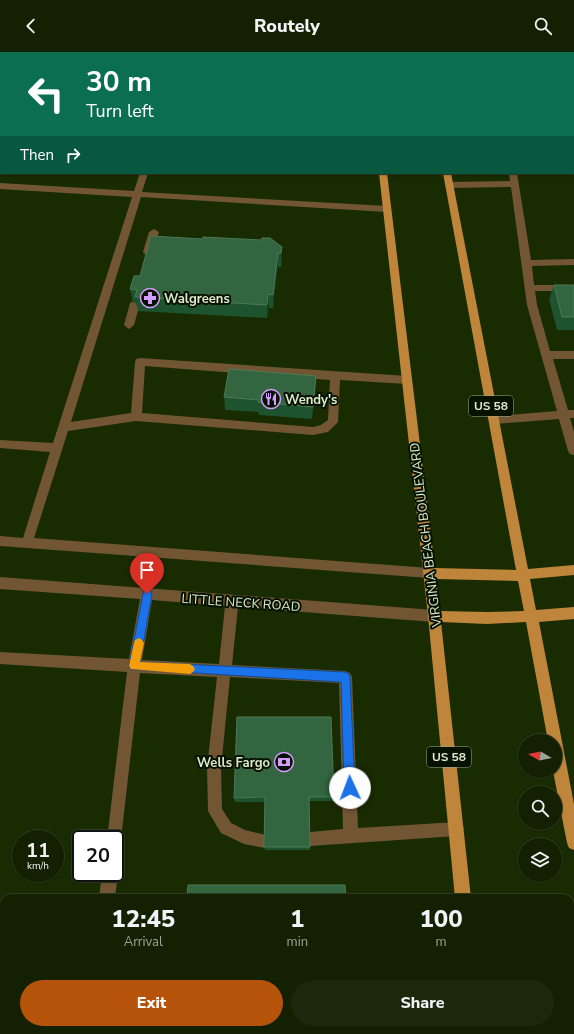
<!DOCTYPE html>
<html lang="en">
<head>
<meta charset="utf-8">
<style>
  body { margin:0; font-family:"Nunito Sans",sans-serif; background:#1c280b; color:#f1f3f6; height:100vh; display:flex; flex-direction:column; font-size:15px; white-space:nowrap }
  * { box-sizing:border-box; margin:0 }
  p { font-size:13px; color:#9da399 }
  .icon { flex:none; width:22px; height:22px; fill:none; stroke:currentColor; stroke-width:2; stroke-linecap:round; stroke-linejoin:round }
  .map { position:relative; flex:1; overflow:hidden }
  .side { position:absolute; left:0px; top:842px; width:574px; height:140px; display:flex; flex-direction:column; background:#132001; border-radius:12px 12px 0 0; box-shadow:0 1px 3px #0004,0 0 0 1px #323e23 }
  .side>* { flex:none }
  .hud { position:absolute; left:0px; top:0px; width:574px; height:122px; box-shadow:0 1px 3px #0004,0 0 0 1px #323e23; background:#0b6e4f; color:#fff; overflow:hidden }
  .needle { width:26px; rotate:280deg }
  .fabs { position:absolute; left:518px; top:682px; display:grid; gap:8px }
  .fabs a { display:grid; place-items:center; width:44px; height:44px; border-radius:50%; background:#132001; box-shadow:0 1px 3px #0004,0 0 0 1px #323e23; font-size:20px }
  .speed { position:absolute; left:12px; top:778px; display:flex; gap:8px; font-size:20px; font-weight:700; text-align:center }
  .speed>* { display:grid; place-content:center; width:52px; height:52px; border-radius:50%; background:#132001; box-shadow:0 1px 3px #0004,0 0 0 1px #323e23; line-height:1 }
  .speed small { font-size:10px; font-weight:400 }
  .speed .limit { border:2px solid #111; border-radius:6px; background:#fff; color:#111 }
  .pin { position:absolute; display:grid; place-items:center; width:34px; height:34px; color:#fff; margin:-41px -17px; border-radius:50% 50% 50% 0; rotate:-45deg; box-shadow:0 0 4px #0007 }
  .pin .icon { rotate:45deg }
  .me { position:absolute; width:44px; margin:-22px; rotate:358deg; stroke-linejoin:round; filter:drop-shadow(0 0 3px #0008) }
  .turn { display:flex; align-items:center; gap:14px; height:84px; padding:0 20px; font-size:18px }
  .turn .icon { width:52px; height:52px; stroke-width:2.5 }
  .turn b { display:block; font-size:28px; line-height:34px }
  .then { display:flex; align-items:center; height:38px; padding:0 20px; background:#0003; gap:8px; font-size:15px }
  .eta { display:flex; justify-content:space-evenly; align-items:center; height:68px; text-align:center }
  .eta b { font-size:24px; font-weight:800; line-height:28px }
  .cta { display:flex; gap:8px; margin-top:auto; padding:8px 20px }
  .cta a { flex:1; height:46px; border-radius:24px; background:#b45309; color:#fff; font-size:16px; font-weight:800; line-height:46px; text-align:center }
  .cta a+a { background:#1c280b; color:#f1f3f6 }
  header { display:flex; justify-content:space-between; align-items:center; height:52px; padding:0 20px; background:#132001; font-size:18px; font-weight:800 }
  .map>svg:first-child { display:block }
</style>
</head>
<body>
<header><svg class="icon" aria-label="back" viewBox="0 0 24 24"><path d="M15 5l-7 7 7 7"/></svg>Routely<svg class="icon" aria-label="search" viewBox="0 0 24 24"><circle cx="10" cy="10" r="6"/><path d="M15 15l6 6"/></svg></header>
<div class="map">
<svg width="574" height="982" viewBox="0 0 574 982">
  <rect width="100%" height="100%" fill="#192b01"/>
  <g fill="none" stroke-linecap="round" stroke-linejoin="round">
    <path fill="#725634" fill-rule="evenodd" d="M61,0H69L60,1Z
      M104,0H112V1H104Z
      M213,0H221L222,1H214Z
      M279,0H289L278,1Z
      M545,0H555L554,1Z
      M569,0H574V5L573,1Z
      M573,21H574V26H573Z
      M0,42H1V46H0Z
      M573,58H574V62H573Z
      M0,67H1V71H0Z
      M573,97H574V101H573Z
      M0,98H1V102H0Z
      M140,121H148L142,140L387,154L391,157L387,160L141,145L71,370L131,361L135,310L136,307L140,306L407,324L411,325L412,328L411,331L407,332L340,328L338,370L328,380L313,383L136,369L68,379L34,486L429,516L433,517L435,521L433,525L429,526L0,494V484L23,486L50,400L0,396V388L53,391L132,145L0,137V131L134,139ZM145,314L330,328L328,368L321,373L313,375L142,361Z
      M509,121H517L531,208L574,207V213L532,214L534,233H574V239H535L537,253L550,299H574V307H553L568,358H574V366H570L574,380V403L570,402L568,399L559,367L494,372L490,371L489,368L490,365L494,364L557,359L527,253L511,135L449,136L445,133L449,130L510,129Z
      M154,177L159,180L153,200L148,203L145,202L143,200L149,180Z
      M135,248L140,251L134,273L129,277L124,273L130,251Z
      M0,525L434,558L438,560L440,564L438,568L434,570L238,555L232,613L345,619L350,621L352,625L358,776L457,770L462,772L464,777L462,782L457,784L310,794L305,792L303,787L305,782L310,780L343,777L339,631L230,625L221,716L222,757L231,771L245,778L270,784L272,789L270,794L265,796L244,792L221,781L208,759L207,716L217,625L140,621L121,787L119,792L115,794V787H107L127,620L0,612V600L129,607L140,547L0,537ZM152,548L225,554L219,612L142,608Z
      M115,815L118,821L115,846H99L102,821H115Z
      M0,942H4V958H0Z
      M99,978H116L117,982H100Z
      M375,978H394L393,982H374Z"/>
    <path fill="#bf853a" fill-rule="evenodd" d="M365,0H373V1H365Z
      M420,0H428V1H420Z
      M379,121H387L435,516L516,518L443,121H451L528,517L574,513V523L530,527L536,558L574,555V567L539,570L574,752V798L569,796L567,791L553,719H555V689H548L526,570L487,572L441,570L471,846H455L428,564ZM436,527L518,529L524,559L487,560L440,559Z
      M471,978H487V982H471Z"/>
  </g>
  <path fill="#1d542f" d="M478,0H539V1H478Z
    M573,63H574V95H573Z
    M282,195V209L281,215H278L273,256H269L267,266L138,259L136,251H133L130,237L140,224Z
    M554,233H574V278H557L549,247Z
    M315,336L312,367L259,363V360L225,358L224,345Z
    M334,745L333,749H309L310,795V798H265L264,795L265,750H235L234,746Z"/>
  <path fill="#133d15" d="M282,195V209L281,215V201Z
    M278,201V215L273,256V243Z
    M268,242L269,256L267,266V253Z"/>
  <path fill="#326540" stroke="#4c7a56" d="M141,0H197L188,1H141Z
    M573,63H574V81H573Z
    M151,184L202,187L203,185L261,188L262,186H270L282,195L281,201H278L273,243L268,242L267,253L135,245L137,238L130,237L134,224H140Z
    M554,233H574V265H562Z
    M229,317L316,324L313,355L258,350L259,348L224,345Z
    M237,665H331L334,745H309L310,795H264L265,745L234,746Z
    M188,833H345L346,846H187Z"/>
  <path fill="#1a73e8" stroke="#114b97" d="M147,538L151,539L152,542L140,610L345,620L349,622L350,625L355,736L353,740L350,742L346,740L344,736L341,630L131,617L129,614L143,542L144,539Z"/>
  <path fill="#f59e0b" d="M139,586L142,588L144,591L140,610L190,612L193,614L195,617L193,620L190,622L131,617L129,614L134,591L135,588Z"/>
  <defs>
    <symbol id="pharmacy-ring" viewBox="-11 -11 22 22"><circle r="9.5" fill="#071100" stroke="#d49cfc" stroke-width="1.5"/><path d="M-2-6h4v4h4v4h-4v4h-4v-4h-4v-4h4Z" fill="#d49cfc"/></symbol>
    <symbol id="restaurant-ring" viewBox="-11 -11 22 22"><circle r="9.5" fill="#071100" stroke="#d49cfc" stroke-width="1.5"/><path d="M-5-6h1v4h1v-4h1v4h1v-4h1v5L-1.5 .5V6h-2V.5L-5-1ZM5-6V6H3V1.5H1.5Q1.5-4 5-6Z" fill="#d49cfc"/></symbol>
    <symbol id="bank-ring" viewBox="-11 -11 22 22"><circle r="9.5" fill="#071100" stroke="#d49cfc" stroke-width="1.5"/><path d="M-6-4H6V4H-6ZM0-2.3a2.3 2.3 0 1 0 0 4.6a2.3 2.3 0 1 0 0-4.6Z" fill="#d49cfc"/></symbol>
  </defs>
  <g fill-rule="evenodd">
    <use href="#pharmacy-ring" x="139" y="235" width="22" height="22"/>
    <use href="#restaurant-ring" x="260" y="336" width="22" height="22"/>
    <use href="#bank-ring" x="273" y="699" width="22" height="22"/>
  </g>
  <g text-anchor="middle" stroke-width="4" stroke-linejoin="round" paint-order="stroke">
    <g fill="#071100" stroke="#9baa90" stroke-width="1">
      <rect x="469" y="344" width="44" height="20" rx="3"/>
      <rect x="427" y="695" width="44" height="20" rx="3"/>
    </g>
    <g font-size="12" font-weight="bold" fill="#dbebcd">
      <text x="491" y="358">US 58</text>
      <text x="449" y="709">US 58</text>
    </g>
    <g font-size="13" font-weight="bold" fill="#dbebcd" stroke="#071100" text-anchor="start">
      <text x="164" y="251">Walgreens</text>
      <text x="285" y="352">Wendy's</text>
      <text x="270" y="715" text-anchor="end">Wells Fargo</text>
    </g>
    <g font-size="13" fill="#dbebcd" stroke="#071100">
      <text transform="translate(425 483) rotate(-97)" y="5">VIRGINIA BEACH BOULEVARD</text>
      <text transform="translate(241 550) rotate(4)" y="5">LITTLE NECK ROAD</text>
    </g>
  </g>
</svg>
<div class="fabs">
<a><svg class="needle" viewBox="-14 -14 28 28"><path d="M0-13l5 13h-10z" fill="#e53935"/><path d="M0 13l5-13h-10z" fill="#9da399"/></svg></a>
<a><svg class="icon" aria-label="search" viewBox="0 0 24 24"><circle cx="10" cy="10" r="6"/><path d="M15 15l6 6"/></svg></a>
<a><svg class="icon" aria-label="layers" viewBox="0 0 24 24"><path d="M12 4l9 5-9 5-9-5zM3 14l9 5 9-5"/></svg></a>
</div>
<div class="speed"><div>11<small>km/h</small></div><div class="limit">20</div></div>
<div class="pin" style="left:147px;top:542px;background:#d93025"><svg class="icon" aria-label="arrive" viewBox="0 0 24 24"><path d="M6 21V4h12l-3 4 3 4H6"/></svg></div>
<svg class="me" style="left:350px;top:736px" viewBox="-20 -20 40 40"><circle r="19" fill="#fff"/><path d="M0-13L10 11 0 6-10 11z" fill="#1a73e8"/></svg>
<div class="hud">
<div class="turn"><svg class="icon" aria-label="left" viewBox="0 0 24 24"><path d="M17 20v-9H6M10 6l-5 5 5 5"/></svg><div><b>30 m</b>Turn left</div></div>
<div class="then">Then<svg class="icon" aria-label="right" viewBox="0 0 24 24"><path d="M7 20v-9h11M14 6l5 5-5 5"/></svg></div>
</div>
<section class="side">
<div class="eta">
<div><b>12:45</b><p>Arrival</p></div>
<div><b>1</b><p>min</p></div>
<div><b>100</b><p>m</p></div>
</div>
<div class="cta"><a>Exit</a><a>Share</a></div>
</section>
</div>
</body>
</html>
